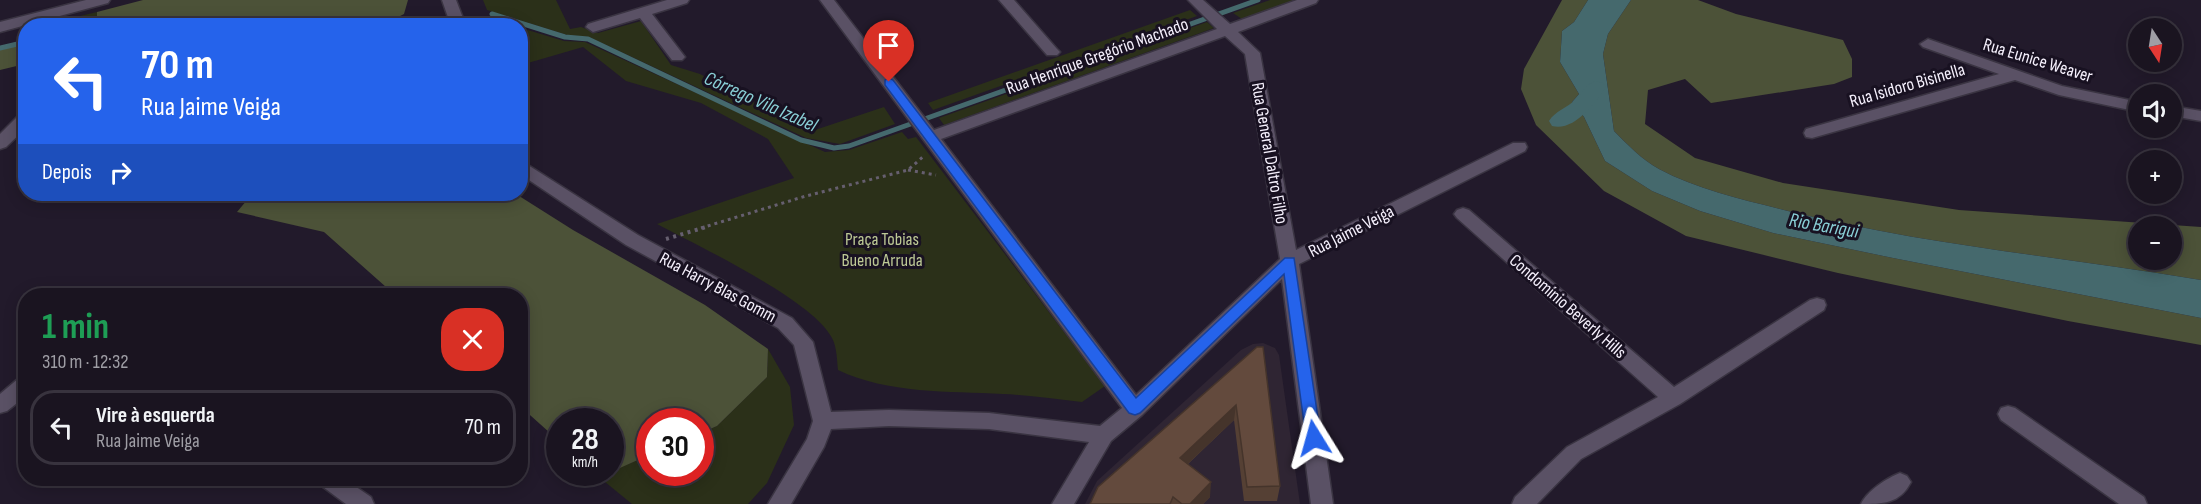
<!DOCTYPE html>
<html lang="pt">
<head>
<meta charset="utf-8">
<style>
  body { margin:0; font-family:"Sofia Sans Condensed",sans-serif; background:#27212d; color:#f1f3f6; height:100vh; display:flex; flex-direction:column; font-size:22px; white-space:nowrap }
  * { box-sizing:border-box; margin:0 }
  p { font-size:20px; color:#9f9ea5 }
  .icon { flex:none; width:33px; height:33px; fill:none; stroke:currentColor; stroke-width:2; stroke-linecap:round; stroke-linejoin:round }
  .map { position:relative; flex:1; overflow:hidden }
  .side { position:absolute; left:18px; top:288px; width:510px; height:198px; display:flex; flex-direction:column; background:#1a1420; border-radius:24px; box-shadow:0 3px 15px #0003,0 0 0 2px #38333e }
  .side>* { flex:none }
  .guide { position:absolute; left:18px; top:18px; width:510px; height:183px; border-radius:24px; box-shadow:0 3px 15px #0003,0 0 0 2px #38333e; background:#2563eb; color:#fff; overflow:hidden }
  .needle { width:39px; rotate:168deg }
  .tools { position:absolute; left:2128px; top:18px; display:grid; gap:12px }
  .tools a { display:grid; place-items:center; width:54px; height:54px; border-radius:50%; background:#1a1420; box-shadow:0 3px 15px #0003,0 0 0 2px #38333e; font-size:30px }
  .speed { position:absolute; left:546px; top:408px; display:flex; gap:12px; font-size:30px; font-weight:700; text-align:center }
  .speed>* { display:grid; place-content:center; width:78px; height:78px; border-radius:50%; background:#1a1420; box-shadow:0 3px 15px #0003,0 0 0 2px #38333e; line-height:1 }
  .speed small { font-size:15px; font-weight:400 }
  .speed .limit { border:9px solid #d22; background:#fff; color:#111 }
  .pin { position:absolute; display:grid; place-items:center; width:51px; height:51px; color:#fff; margin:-62px -26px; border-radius:50% 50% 50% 0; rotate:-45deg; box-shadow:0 0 6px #0007 }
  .pin .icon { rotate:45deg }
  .me { position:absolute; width:66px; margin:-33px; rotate:352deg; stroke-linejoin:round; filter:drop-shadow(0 0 4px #0008) }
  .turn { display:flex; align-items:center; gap:21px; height:126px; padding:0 24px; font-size:27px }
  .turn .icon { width:78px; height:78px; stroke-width:2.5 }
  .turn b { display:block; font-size:42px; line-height:51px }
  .then { display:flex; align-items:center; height:57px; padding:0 24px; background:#0003; gap:12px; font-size:22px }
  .round { display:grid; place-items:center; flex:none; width:63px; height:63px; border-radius:24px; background:#27212d }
  .summary { display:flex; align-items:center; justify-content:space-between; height:102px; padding:0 24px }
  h1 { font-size:36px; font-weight:700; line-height:45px; color:#1e9e55 }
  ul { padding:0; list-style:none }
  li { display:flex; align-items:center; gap:18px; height:75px; margin:0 12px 9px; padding:0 12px; border:3px solid #38333e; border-radius:24px }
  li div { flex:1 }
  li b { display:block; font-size:22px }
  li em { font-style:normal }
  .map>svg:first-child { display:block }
</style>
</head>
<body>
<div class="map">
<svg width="2201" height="504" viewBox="0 0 2201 504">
  <rect width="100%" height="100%" fill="#221a2b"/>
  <path fill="#2f2533" d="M1263,343L1275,348L1279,355L1300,504H1085L1097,481L1241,350L1253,344Z"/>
  <path fill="#2b3019" d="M483,0H556L570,29L581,27L598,33L641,21L671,65L700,74L782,116L797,113L812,131L884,107L895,124L840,144L806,138L589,37L567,35L487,10Z
    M1270,0H1298L1242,19L1233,13Z
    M1190,10L1197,16L933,110L928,103Z
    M97,12V25H42Z
    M1207,22L1214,28L944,125L939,118Z
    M521,28L564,41L585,42L825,152L849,150L902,132L908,139L916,137L1105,386L1082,402C1055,399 1029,395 1003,394C949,391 888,394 838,370C837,361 837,347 832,338C813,300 698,246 657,224L794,178L768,139L701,103L626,81L583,47L521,65Z
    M768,349L790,387L794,425L767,483L748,504H632L599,477L649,455L650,472H700L701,433L717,426L767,377Z"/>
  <path fill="#4c5238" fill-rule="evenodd" d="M143,0H408L404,14L383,25H97V12Z
    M1562,0H1588L1574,22L1562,31L1560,62L1579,94L1572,102L1584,117L1605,161L1652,191L1700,211L1773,233L1893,258L2201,318V345L2068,321L1838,273L1686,236L1604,191L1536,125L1521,89L1524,69Z
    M1631,0H1698L1736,14L1843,40L1852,59V77L1834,84L1711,103L1685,79L1648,90L1645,124L1695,158L1783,183L1959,210L2201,227V280C2064,257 1924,245 1788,211C1745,200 1698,190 1659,169C1642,160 1627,144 1614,131L1603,54L1608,34ZM2139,226H2172V260H2139Z
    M25,42V64L0,70V48Z
    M252,194H516L573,230L705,305L768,349L767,377L717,426L701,433L700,422H650L649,455L611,472L610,422H560L559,441L521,407L520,296L395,295L324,232L237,212Z"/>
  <path fill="#45696d" d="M1588,0H1631L1608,34L1603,54L1614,131C1627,144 1642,160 1659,169C1698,190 1745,200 1788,211C1924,245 2064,257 2201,280V318L1893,258L1773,233L1700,211L1652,191L1605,161L1584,117L1572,102L1579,94L1560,62L1562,31L1574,22Z"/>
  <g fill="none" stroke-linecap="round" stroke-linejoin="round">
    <path stroke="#45696d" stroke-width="5" d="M492,14L565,37L588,39L801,140L834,148L849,146L1258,0
      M0,48L26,42"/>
    <path fill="#45696d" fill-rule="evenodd" d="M1596,81L1603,83L1606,87C1595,103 1574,132 1552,126L1549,121C1555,111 1567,108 1575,100C1583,93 1585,84 1596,81Z"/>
    <defs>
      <path id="minor" d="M86,0H110L108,3L0,32V22Z
        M442,0H456L466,26H451Z
        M667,0H689L687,3L652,14L685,57L682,60H672L640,18L593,32L586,27L588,24Z
        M820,0H834L934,130L1217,29L1188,0H1203L1230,24L1297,0H1318L1316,3L1238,32L1260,53L1296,250L1513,143H1525L1527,147L1525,151L1299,264L1333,504H1311L1282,279L1142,415L1111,441L1074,504H1052L1089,442L989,429L889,426L831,429L824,447L791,504H768L807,439L813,421L794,345L778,328L626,245L520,174V160L638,235L792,318L813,342L831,412L889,410L989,413L1100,426L1122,408ZM1225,36L1245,54L1280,259L1136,395L941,139Z
        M999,0H1014L1057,49L1060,52L1057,55H1047Z
        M1928,39L2062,86L2139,102V112L2059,95L2015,80L1812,138L1806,137L1804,133L1806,129L1999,74L1923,47L1920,44Z
        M2172,106L2201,111V121L2172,116Z
        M26,113V128L6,147L0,149V134L20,114Z
        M1463,208L1469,210L1674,387L1810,300L1817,298L1824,300L1826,305L1824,310L1680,404L1581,459L1537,504H1512L1515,497L1567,447L1658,397L1457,218L1454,214L1457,210Z
        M26,376V396L7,411L0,413V394L19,378Z
        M2008,406L2015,408L2144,497L2147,504H2119L2001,420L1998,414L2001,408Z
        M1900,473L1907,476L1911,482C1900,504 1882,504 1861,504C1867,491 1887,478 1900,473Z
        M316,478H343L371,497L374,504H346L319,484Z"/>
    </defs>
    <use href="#minor" stroke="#3a3442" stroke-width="3"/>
    <path stroke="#665f6f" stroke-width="3" stroke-dasharray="3 4" stroke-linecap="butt" d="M908,170L936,175
      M701,228L806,196L908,170L925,155"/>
    <path stroke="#665f6f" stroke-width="4" stroke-dasharray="3 4.5" stroke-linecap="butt" d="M666,239L706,227"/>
    <use href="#minor" fill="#5a5165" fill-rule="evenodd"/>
  </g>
  <path fill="#554034" d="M1257,347L1280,486L1277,501H1244L1234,420L1188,464L1210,497L1203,504H1090Z"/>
  <path fill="#45342b" d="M1236,405L1234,420L1178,473L1180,458Z
    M1211,482L1210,497L1203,504H1190Z"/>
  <path fill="#634a3d" stroke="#45342b" stroke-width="1.5" d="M1257,347H1263L1280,486L1247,487L1236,405L1180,458L1211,482L1190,504H1182L1173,497L1170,504H1090L1098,487Z"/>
  <path fill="#2563eb" stroke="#184099" stroke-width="1.5" d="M889,78L893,80L1136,398L1285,258H1294L1321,438L1319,442L1314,444L1308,442L1306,438L1284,274L1140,413L1135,415L1129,413L885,85V80Z"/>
  <g text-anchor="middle" stroke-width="6" stroke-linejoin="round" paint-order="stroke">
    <g font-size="18" fill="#f6f1fd" stroke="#181121">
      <text transform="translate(1097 56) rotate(-20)" y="6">Rua Henrique Gregório Machado</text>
      <text transform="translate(2038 60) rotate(17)" y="6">Rua Eunice Weaver</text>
      <text transform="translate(1907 85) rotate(-16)" y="6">Rua Isidoro Bisinella</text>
      <text transform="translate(1270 153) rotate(80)" y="6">Rua General Daltro Filho</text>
      <text transform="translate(1351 231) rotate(-27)" y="6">Rua Jaime Veiga</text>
      <text transform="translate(718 287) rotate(28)" y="6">Rua Harry Blas Gomm</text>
      <text transform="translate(1568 306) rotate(41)" y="6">Condomínio Beverly Hills</text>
    </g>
    <g font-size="18" fill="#bdc995" stroke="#181121">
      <text x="882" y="245">Praça Tobias<tspan x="882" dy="21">Bueno Arruda</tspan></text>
    </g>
    <g font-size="20" font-style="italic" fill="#89cfd6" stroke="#181121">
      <text transform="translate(761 101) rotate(24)" y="7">Córrego Vila Izabel</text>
      <text transform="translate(1824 225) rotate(10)" y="7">Rio Barigui</text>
    </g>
  </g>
</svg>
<div class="tools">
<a><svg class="needle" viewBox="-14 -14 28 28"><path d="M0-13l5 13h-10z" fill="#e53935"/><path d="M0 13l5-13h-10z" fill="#9f9ea5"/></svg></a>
<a><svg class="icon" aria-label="sound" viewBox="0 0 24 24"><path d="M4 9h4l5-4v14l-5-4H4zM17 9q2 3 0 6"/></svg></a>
<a>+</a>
<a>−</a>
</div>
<div class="speed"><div>28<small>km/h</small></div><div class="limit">30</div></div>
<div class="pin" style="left:889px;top:82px;background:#d93025"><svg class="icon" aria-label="arrive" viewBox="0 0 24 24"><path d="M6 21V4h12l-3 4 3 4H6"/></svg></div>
<svg class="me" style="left:1314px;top:438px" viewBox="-20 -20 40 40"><path d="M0-17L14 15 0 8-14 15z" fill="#2563eb" stroke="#fff" stroke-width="4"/></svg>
<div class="guide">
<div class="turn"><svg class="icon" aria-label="left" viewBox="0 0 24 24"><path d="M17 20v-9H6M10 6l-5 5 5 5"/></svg><div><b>70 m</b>Rua Jaime Veiga</div></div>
<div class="then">Depois<svg class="icon" aria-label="right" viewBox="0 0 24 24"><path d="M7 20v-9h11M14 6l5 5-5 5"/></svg></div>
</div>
<section class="side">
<div class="summary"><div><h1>1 min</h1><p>310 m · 12:32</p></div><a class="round" style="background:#d93025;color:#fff"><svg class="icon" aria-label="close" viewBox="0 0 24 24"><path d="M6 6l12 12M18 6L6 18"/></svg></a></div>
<ul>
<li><svg class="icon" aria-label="left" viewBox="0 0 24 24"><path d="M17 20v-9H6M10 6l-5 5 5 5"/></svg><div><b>Vire à esquerda</b><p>Rua Jaime Veiga</p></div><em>70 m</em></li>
</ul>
</section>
</div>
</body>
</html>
